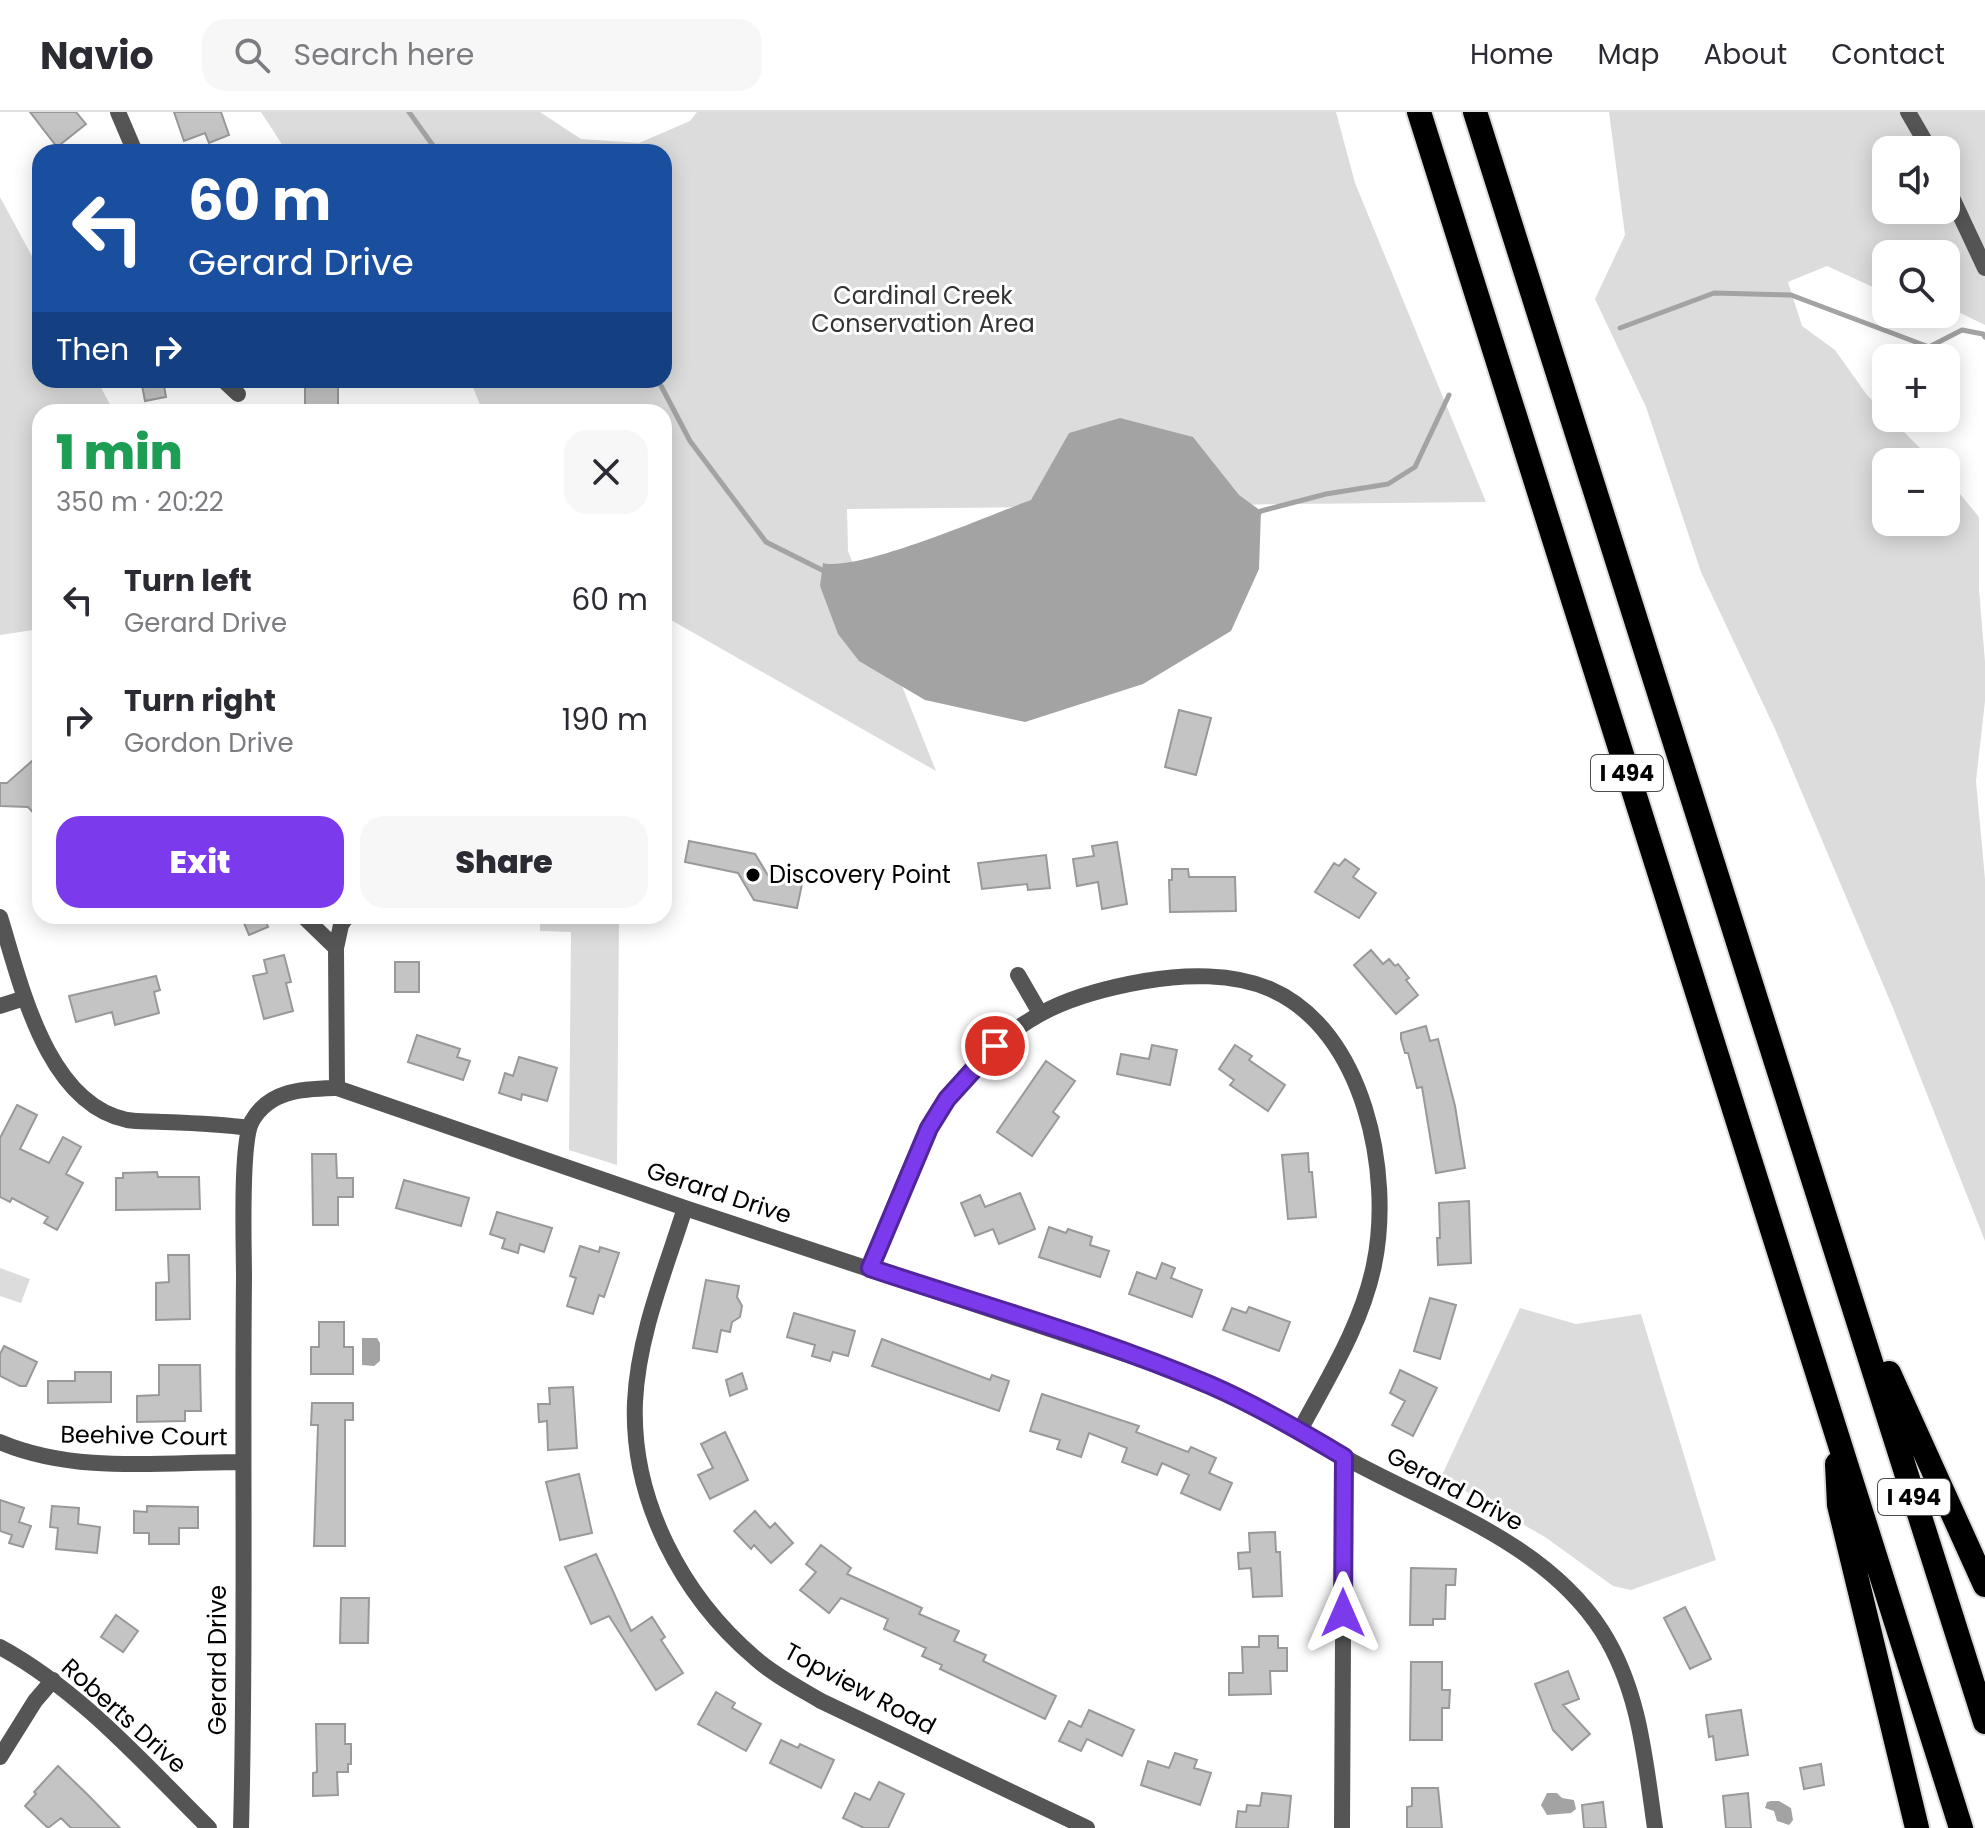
<!DOCTYPE html>
<html lang="en">
<head>
<meta charset="utf-8">
<style>
  body { margin:0; font-family:Poppins,sans-serif; background:#f7f7f7; color:#2b2b33; height:100vh; display:flex; flex-direction:column; font-size:30px; white-space:nowrap }
  * { box-sizing:border-box; margin:0 }
  p { font-size:26px; color:#7c7c81 }
  .icon { flex:none; width:44px; height:44px; fill:none; stroke:currentColor; stroke-width:2; stroke-linecap:round; stroke-linejoin:round }
  .map { position:relative; flex:1; overflow:hidden }
  .details { position:absolute; left:32px; top:292px; width:640px; height:520px; display:flex; flex-direction:column; background:#fff; border-radius:24px; box-shadow:0 4px 20px #0003 }
  .details>* { flex:none }
  .guide { position:absolute; left:32px; top:32px; width:640px; height:244px; border-radius:24px; box-shadow:0 4px 20px #0003; background:#1a4fa0; color:#fff; overflow:hidden }
  .controls { position:absolute; left:1872px; top:24px; display:grid; gap:16px }
  .controls a { display:grid; place-items:center; width:88px; height:88px; border-radius:16px; background:#fff; box-shadow:0 4px 20px #0003; font-size:40px }
  .pin { position:absolute; display:grid; place-items:center; width:68px; height:68px; color:#fff; margin:-34px; border:4px solid #fff; border-radius:50%; box-shadow:0 2px 8px #0007 }
  .me { position:absolute; width:88px; margin:-44px; rotate:0deg; stroke-linejoin:round; filter:drop-shadow(0 0 6px #0008) }
  .turn { display:flex; align-items:center; gap:28px; height:168px; padding:0 24px; font-size:36px }
  .turn .icon { width:104px; height:104px; stroke-width:2.5 }
  .turn b { display:block; font-size:56px; line-height:68px }
  .then { display:flex; align-items:center; height:76px; padding:0 24px; background:#0003; gap:16px; font-size:30px }
  .round { display:grid; place-items:center; flex:none; width:84px; height:84px; border-radius:24px; background:#f7f7f7 }
  .headline { display:flex; align-items:center; justify-content:space-between; height:136px; padding:0 24px }
  h1 { font-size:48px; font-weight:800; line-height:60px; color:#1e9e55 }
  .primary-button { display:flex; gap:16px; margin-top:auto; padding:16px 24px }
  .primary-button a { flex:1; height:92px; border-radius:24px; background:#7c3aed; color:#fff; font-size:32px; font-weight:800; line-height:92px; text-align:center }
  .primary-button a+a { background:#f7f7f7; color:#2b2b33 }
  ul { padding:0; list-style:none }
  li { display:flex; align-items:center; gap:24px; height:120px; padding:0 24px }
  li div { flex:1 }
  li b { display:block; font-size:30px }
  li em { font-style:normal }
  header { display:flex; align-items:center; gap:48px; box-sizing:border-box; height:112px; padding:0 40px; background:#fff; border-bottom:2px solid #e1e1e2 }
  header strong { font-size:38px }
  nav { display:flex; gap:44px; margin-inline-start:auto; font-size:28px }
  .search { width:560px; height:72px; background:#f7f7f7; display:flex; align-items:center; gap:20px; box-sizing:border-box; padding:0 28px; border-radius:24px; color:#7c7c81; font-size:30px }
  .map>svg:first-child { display:block }
</style>
</head>
<body>
<header>
<strong>Navio</strong>
<div class="search"><svg class="icon" aria-label="search" viewBox="0 0 24 24"><circle cx="10" cy="10" r="6"/><path d="M15 15l6 6"/></svg>Search here</div>
<nav><a>Home</a><a>Map</a><a>About</a><a>Contact</a></nav>
</header>
<div class="map">
<svg width="1985" height="1716" viewBox="0 0 1985 1716">
  <rect width="100%" height="100%" fill="#fff"/>
  <path fill="#dcdcdc" fill-rule="evenodd" d="M261,0H540L581,27L639,31L690,9L697,0H1336L1355,71L1486,390L847,397L848,439L936,659L664,504V300H483L470,268H664V40H287Z
    M1609,0H1985V213L1946,194V142H1886V181L1827,154L1788,170L1802,214L1835,238L1867,283L1886,302V306H1890L1934,350H1886V410H1946V365L1979,405V477L1985,550V589L1976,669L1985,767V1129L1893,896L1775,617L1701,460L1646,295L1595,187L1625,123ZM1886,38H1946V98H1886Z
    M0,85L40,159V268H97L114,300H40V517L0,523Z
    M540,804H619L617,1053L569,1038L571,820L540,819Z
    M0,1156L30,1167L21,1191L0,1184Z
    M1520,1196L1576,1212L1641,1202L1716,1448L1631,1478L1613,1474L1545,1425L1441,1365Z"/>
  <path fill="#a3a3a3" d="M1120,306L1193,325L1239,383L1261,399L1259,457L1231,519L1143,572L1025,610L925,588L859,549L838,522L820,474L823,451C859,460 990,403 1031,388L1069,321Z
    M362,1226H377L380,1231V1249L374,1254L362,1253Z
    M1547,1681H1557L1562,1686L1574,1688L1576,1697L1571,1701L1547,1703L1541,1693Z
    M1771,1689H1779L1791,1696L1793,1708L1789,1713L1777,1709L1774,1699L1765,1696L1767,1690Z"/>
  <g fill="none" stroke-linecap="round" stroke-linejoin="round">
    <path stroke="#a3a3a3" stroke-width="5" d="M409,0L434,35L441,40
      M1620,216L1714,181L1791,183L1929,235L1962,218L1983,222L1985,225
      M658,268L690,329L766,430L826,460
      M1257,403L1261,399L1326,382L1388,372L1415,355L1449,283"/>
  </g>
  <path fill="#c4c4c4" stroke="#999" stroke-width="2" d="M30,0H76L86,12L57,35Z
    M174,0H221L229,23L209,31L205,21L184,29Z
    M141,268H163L166,285L145,289Z
    M305,268H338V298L305,297Z
    M1179,598L1211,606L1196,663L1165,655Z
    M40,642V708L28,695L0,694V671H7Z
    M689,729L755,742L769,765L802,772L797,796L754,788L738,761L685,750Z
    M1117,730L1127,792L1102,797L1098,770L1077,774L1073,747L1094,744L1092,734Z
    M1046,743L1050,776L1028,778L1027,772L982,777L978,751Z
    M1345,747L1359,757L1353,765L1376,781L1359,806L1315,780L1334,751L1339,754Z
    M1172,757H1188L1189,765H1235L1236,799L1170,800L1169,768H1172Z
    M241,804H264L268,815L249,823Z
    M1371,838L1383,852L1389,847L1395,854L1398,852L1409,866L1406,868L1418,883L1396,902L1354,853Z
    M284,843L291,870L286,871L293,899L264,907L253,864L267,861L264,848Z
    M395,850H419V880H395Z
    M156,864L160,878L154,880L159,901L115,913L112,900L76,910L69,884Z
    M1426,914L1430,929L1438,927L1455,994L1465,1056L1436,1061L1422,975L1417,976L1408,941H1405L1401,927V921Z
    M417,923L460,937L457,945L470,949L463,968L408,950Z
    M1152,933L1177,938L1170,973L1117,962L1121,942L1149,947Z
    M1235,933L1252,944L1249,948L1285,973L1268,999L1230,973L1234,968L1219,957Z
    M519,945L557,956L547,989L522,982L521,988L499,981L505,961L513,964Z
    M1046,949L1075,969L1053,1000L1059,1005L1032,1044L997,1020Z
    M17,993L37,1003L20,1037L49,1051L63,1025L81,1035L66,1062L83,1071L57,1118L44,1111L48,1105L12,1086L10,1090L0,1085V1026Z
    M1308,1041L1309,1060H1312L1316,1105L1288,1107L1282,1043Z
    M312,1042H336L337,1066H353V1085H338V1113H313Z
    M157,1060L158,1065H199L200,1097L116,1098V1066H123V1061Z
    M404,1068L469,1086L461,1114L396,1096Z
    M1020,1081L1035,1117L999,1132L993,1117L975,1124L961,1091L980,1083L985,1095Z
    M1469,1089L1471,1151L1438,1153L1437,1126H1440L1439,1091Z
    M497,1100L552,1116L544,1140L520,1132L518,1141L502,1136L505,1127L490,1122Z
    M1049,1115L1066,1121L1068,1117L1092,1125L1090,1133L1109,1139L1100,1165L1039,1145Z
    M580,1134L599,1140L600,1135L619,1141L604,1185L599,1183L593,1202L567,1194L576,1166L570,1164Z
    M168,1143H189L190,1207L156,1208V1171L169,1170Z
    M1162,1151L1175,1156L1171,1166L1202,1178L1192,1205L1129,1182L1137,1160L1156,1167Z
    M706,1168L739,1174L737,1185L742,1194L740,1205L732,1210L730,1220L721,1218L717,1240L693,1236Z
    M1430,1186L1456,1193L1440,1247L1414,1239Z
    M1249,1195L1290,1210L1279,1239L1223,1218L1232,1196L1246,1201Z
    M794,1201L855,1219L848,1244L833,1240L830,1249L812,1244L815,1233L787,1225Z
    M319,1210H344V1235H353V1262H311V1235H319Z
    M882,1227L990,1268L992,1263L1009,1269L999,1299L872,1254Z
    M4,1234L37,1250L26,1274H20L0,1264V1242Z
    M159,1253H200L201,1299H185V1309L137,1310V1284L159,1283Z
    M1400,1258L1437,1276L1413,1324L1392,1313L1405,1289L1390,1281Z
    M75,1260H111V1290L48,1291V1269H75Z
    M742,1261L747,1277L730,1284L726,1268Z
    M573,1275L577,1336L548,1338L547,1309L539,1310L538,1292H550L549,1276Z
    M1042,1282L1139,1314L1136,1320L1188,1340L1191,1335L1216,1346L1209,1361L1232,1371L1220,1398L1181,1381L1189,1363L1162,1351L1157,1363L1122,1350L1127,1336L1089,1321L1081,1345L1057,1337L1060,1328L1030,1319Z
    M312,1291H353V1308H345V1434H314L318,1313H311Z
    M725,1320L748,1368L710,1387L698,1363L713,1356L701,1332Z
    M579,1362L592,1421L560,1428L546,1370Z
    M0,1388L24,1396L19,1410L31,1414L23,1435L9,1431L12,1423L0,1419Z
    M52,1394L79,1396L78,1412L100,1415L97,1441L56,1437L58,1416L50,1415Z
    M147,1394L198,1395V1416H179V1432H149V1421H134V1399L147,1400Z
    M755,1399L770,1416L775,1411L793,1431L771,1451L754,1433L751,1437L734,1419Z
    M1275,1420L1276,1440H1280L1282,1484L1253,1485L1251,1456L1239,1457L1238,1441L1250,1440L1249,1421Z
    M821,1433L851,1456L847,1462L922,1496L919,1502L959,1519L954,1529L986,1543L983,1549L1056,1584L1045,1607L940,1557L942,1553L922,1544L926,1536L884,1517L888,1507L841,1486L829,1501L800,1478L816,1460L806,1452Z
    M596,1442L631,1519L652,1505L665,1525L661,1528L683,1561L656,1578L609,1504L591,1512L565,1455Z
    M1411,1456L1456,1457L1455,1473H1446L1445,1507H1433V1513H1410Z
    M341,1486H369L368,1531H340Z
    M1685,1495L1711,1547L1690,1557L1664,1506Z
    M116,1503L138,1519L123,1540L101,1525Z
    M1259,1524H1278V1536H1287V1559H1270L1271,1582L1229,1583V1561H1243L1242,1535H1259Z
    M1411,1550H1442V1578H1450L1449,1596H1442V1628H1410Z
    M1568,1559L1579,1587L1563,1593L1590,1622L1572,1638L1553,1618L1535,1572Z
    M716,1580L735,1591L732,1596L761,1612L746,1639L698,1612Z
    M1089,1598L1134,1618L1122,1644L1087,1627L1081,1639L1059,1629L1069,1609L1081,1615Z
    M1741,1598L1748,1643L1716,1648L1713,1624L1709,1625L1706,1603Z
    M316,1612H345V1632H351V1652H348V1660H337L338,1683L313,1684V1661L317,1660Z
    M781,1628L798,1636L800,1632L834,1648L821,1676L770,1651Z
    M1175,1641L1197,1648L1194,1656L1211,1661L1200,1693L1141,1673L1148,1649L1169,1656Z
    M1821,1652L1824,1673L1804,1677L1800,1656Z
    M58,1654L89,1684L120,1716H71L61,1706L48,1716L25,1694L36,1682L34,1680Z
    M879,1670L904,1682L888,1716H864L843,1706L855,1681L870,1688Z
    M1412,1676H1438L1442,1716H1407V1695L1412,1694Z
    M1262,1681L1291,1684L1288,1716H1236L1238,1699L1246,1700L1247,1693L1260,1694Z
    M1748,1681L1751,1716H1726L1723,1684Z
    M1603,1690L1606,1716H1584L1582,1693Z"/>
  <g fill="none" stroke-linecap="round" stroke-linejoin="round">
    <defs>
      <path id="motorway" d="M1419,0L1961,1716
        M1475,0L1985,1610
        M1889,1261L1985,1473
        M1837,1352L1839,1393L1917,1716"/>
    </defs>
    <use href="#motorway" stroke="#dbdbdb" stroke-width="28"/>
    <path stroke="#555" stroke-width="16" d="M118,0L135,40
      M1908,0L1930,38
      M1946,73L1985,156
      M223,268L238,282
      M303,804L336,836L337,976
      M0,805C21,872 46,991 127,1008C139,1010 152,1009 164,1010C192,1011 221,1012 249,1016
      M336,836L341,813L347,804
      M1018,863L1040,901
      M0,894L25,886
      M685,1096C665,1159 638,1224 635,1290C631,1388 682,1484 755,1546C774,1563 799,1576 821,1589L1087,1716
      M870,1156C898,1088 920,1013 971,958C1023,901 1071,882 1145,869C1185,862 1233,861 1270,877C1365,918 1393,1062 1374,1153C1362,1212 1328,1266 1300,1318
      M0,1330C75,1362 162,1350 242,1350
      M0,1645L35,1589L53,1568
      M241,1716C246,1533 242,1349 244,1165C244,1135 240,1030 252,1009C270,977 305,977 337,976L685,1096L1149,1250C1200,1269 1249,1291 1298,1317C1314,1326 1328,1336 1344,1345C1434,1395 1544,1429 1602,1519C1640,1579 1645,1648 1655,1716
      M1342,1716L1344,1345"/>
    <path stroke="#555" stroke-width="16" d="M0,1535C81,1579 144,1652 209,1716"/>
    <use href="#motorway" stroke="#000" stroke-width="24"/>
  </g>
  <g fill="none" stroke-linecap="round" stroke-linejoin="round">
    <defs>
      <path id="route" d="M995,934L947,987L929,1016L870,1156C984,1194 1100,1226 1210,1273C1256,1293 1301,1319 1344,1345L1343,1501"/>
    </defs>
    <use href="#route" stroke="#51269a" stroke-width="20"/>
    <use href="#route" stroke="#7c3aed" stroke-width="14"/>
  </g>
  <circle fill="#000" stroke="#fff" stroke-width="3" cx="753" cy="763" r="8"/>
  <g text-anchor="middle" stroke-width="6" stroke-linejoin="round" paint-order="stroke">
    <g fill="#fff" stroke="#4c4c4c" stroke-width="2">
      <rect x="1591" y="643" width="72" height="36" rx="6"/>
      <rect x="1878" y="1367" width="72" height="36" rx="6"/>
    </g>
    <g font-size="22" font-weight="bold" fill="#000">
      <text x="1627" y="669">I 494</text>
      <text x="1914" y="1393">I 494</text>
    </g>
    <g font-size="24" fill="#333" stroke="#fff">
      <text x="923" y="192">Cardinal Creek<tspan x="923" dy="28">Conservation Area</tspan></text>
    </g>
    <g font-size="24" fill="#000" stroke="#fff" text-anchor="start">
      <text x="769" y="771">Discovery Point</text>
    </g>
    <g font-size="24" fill="#000" stroke="#fff">
      <text transform="translate(719 1081) rotate(18)" y="8">Gerard Drive</text>
      <text transform="translate(144 1324) rotate(1)" y="8">Beehive Court</text>
      <text transform="translate(1455 1377) rotate(28)" y="8">Gerard Drive</text>
      <text transform="translate(218 1548) rotate(-90)" y="8">Gerard Drive</text>
      <text transform="translate(860 1577) rotate(28)" y="8">Topview Road</text>
      <text transform="translate(124 1604) rotate(42)" y="8">Roberts Drive</text>
    </g>
  </g>
</svg>
<div class="controls">
<a><svg class="icon" aria-label="sound" viewBox="0 0 24 24"><path d="M4 9h4l5-4v14l-5-4H4zM17 9q2 3 0 6"/></svg></a>
<a><svg class="icon" aria-label="search" viewBox="0 0 24 24"><circle cx="10" cy="10" r="6"/><path d="M15 15l6 6"/></svg></a>
<a>+</a>
<a>−</a>
</div>
<div class="pin" style="left:995px;top:934px;background:#d93025"><svg class="icon" aria-label="arrive" viewBox="0 0 24 24"><path d="M6 21V4h12l-3 4 3 4H6"/></svg></div>
<svg class="me" style="left:1343px;top:1501px" viewBox="-20 -20 40 40"><path d="M0-17L14 15 0 8-14 15z" fill="#7c3aed" stroke="#fff" stroke-width="4"/></svg>
<div class="guide">
<div class="turn"><svg class="icon" aria-label="left" viewBox="0 0 24 24"><path d="M17 20v-9H6M10 6l-5 5 5 5"/></svg><div><b>60 m</b>Gerard Drive</div></div>
<div class="then">Then<svg class="icon" aria-label="right" viewBox="0 0 24 24"><path d="M7 20v-9h11M14 6l5 5-5 5"/></svg></div>
</div>
<section class="details">
<div class="headline"><div><h1>1 min</h1><p>350 m · 20:22</p></div><a class="round"><svg class="icon" aria-label="close" viewBox="0 0 24 24"><path d="M6 6l12 12M18 6L6 18"/></svg></a></div>
<ul>
<li><svg class="icon" aria-label="left" viewBox="0 0 24 24"><path d="M17 20v-9H6M10 6l-5 5 5 5"/></svg><div><b>Turn left</b><p>Gerard Drive</p></div><em>60 m</em></li>
<li><svg class="icon" aria-label="right" viewBox="0 0 24 24"><path d="M7 20v-9h11M14 6l5 5-5 5"/></svg><div><b>Turn right</b><p>Gordon Drive</p></div><em>190 m</em></li>
</ul>
<div class="primary-button"><a>Exit</a><a>Share</a></div>
</section>
</div>
</body>
</html>
